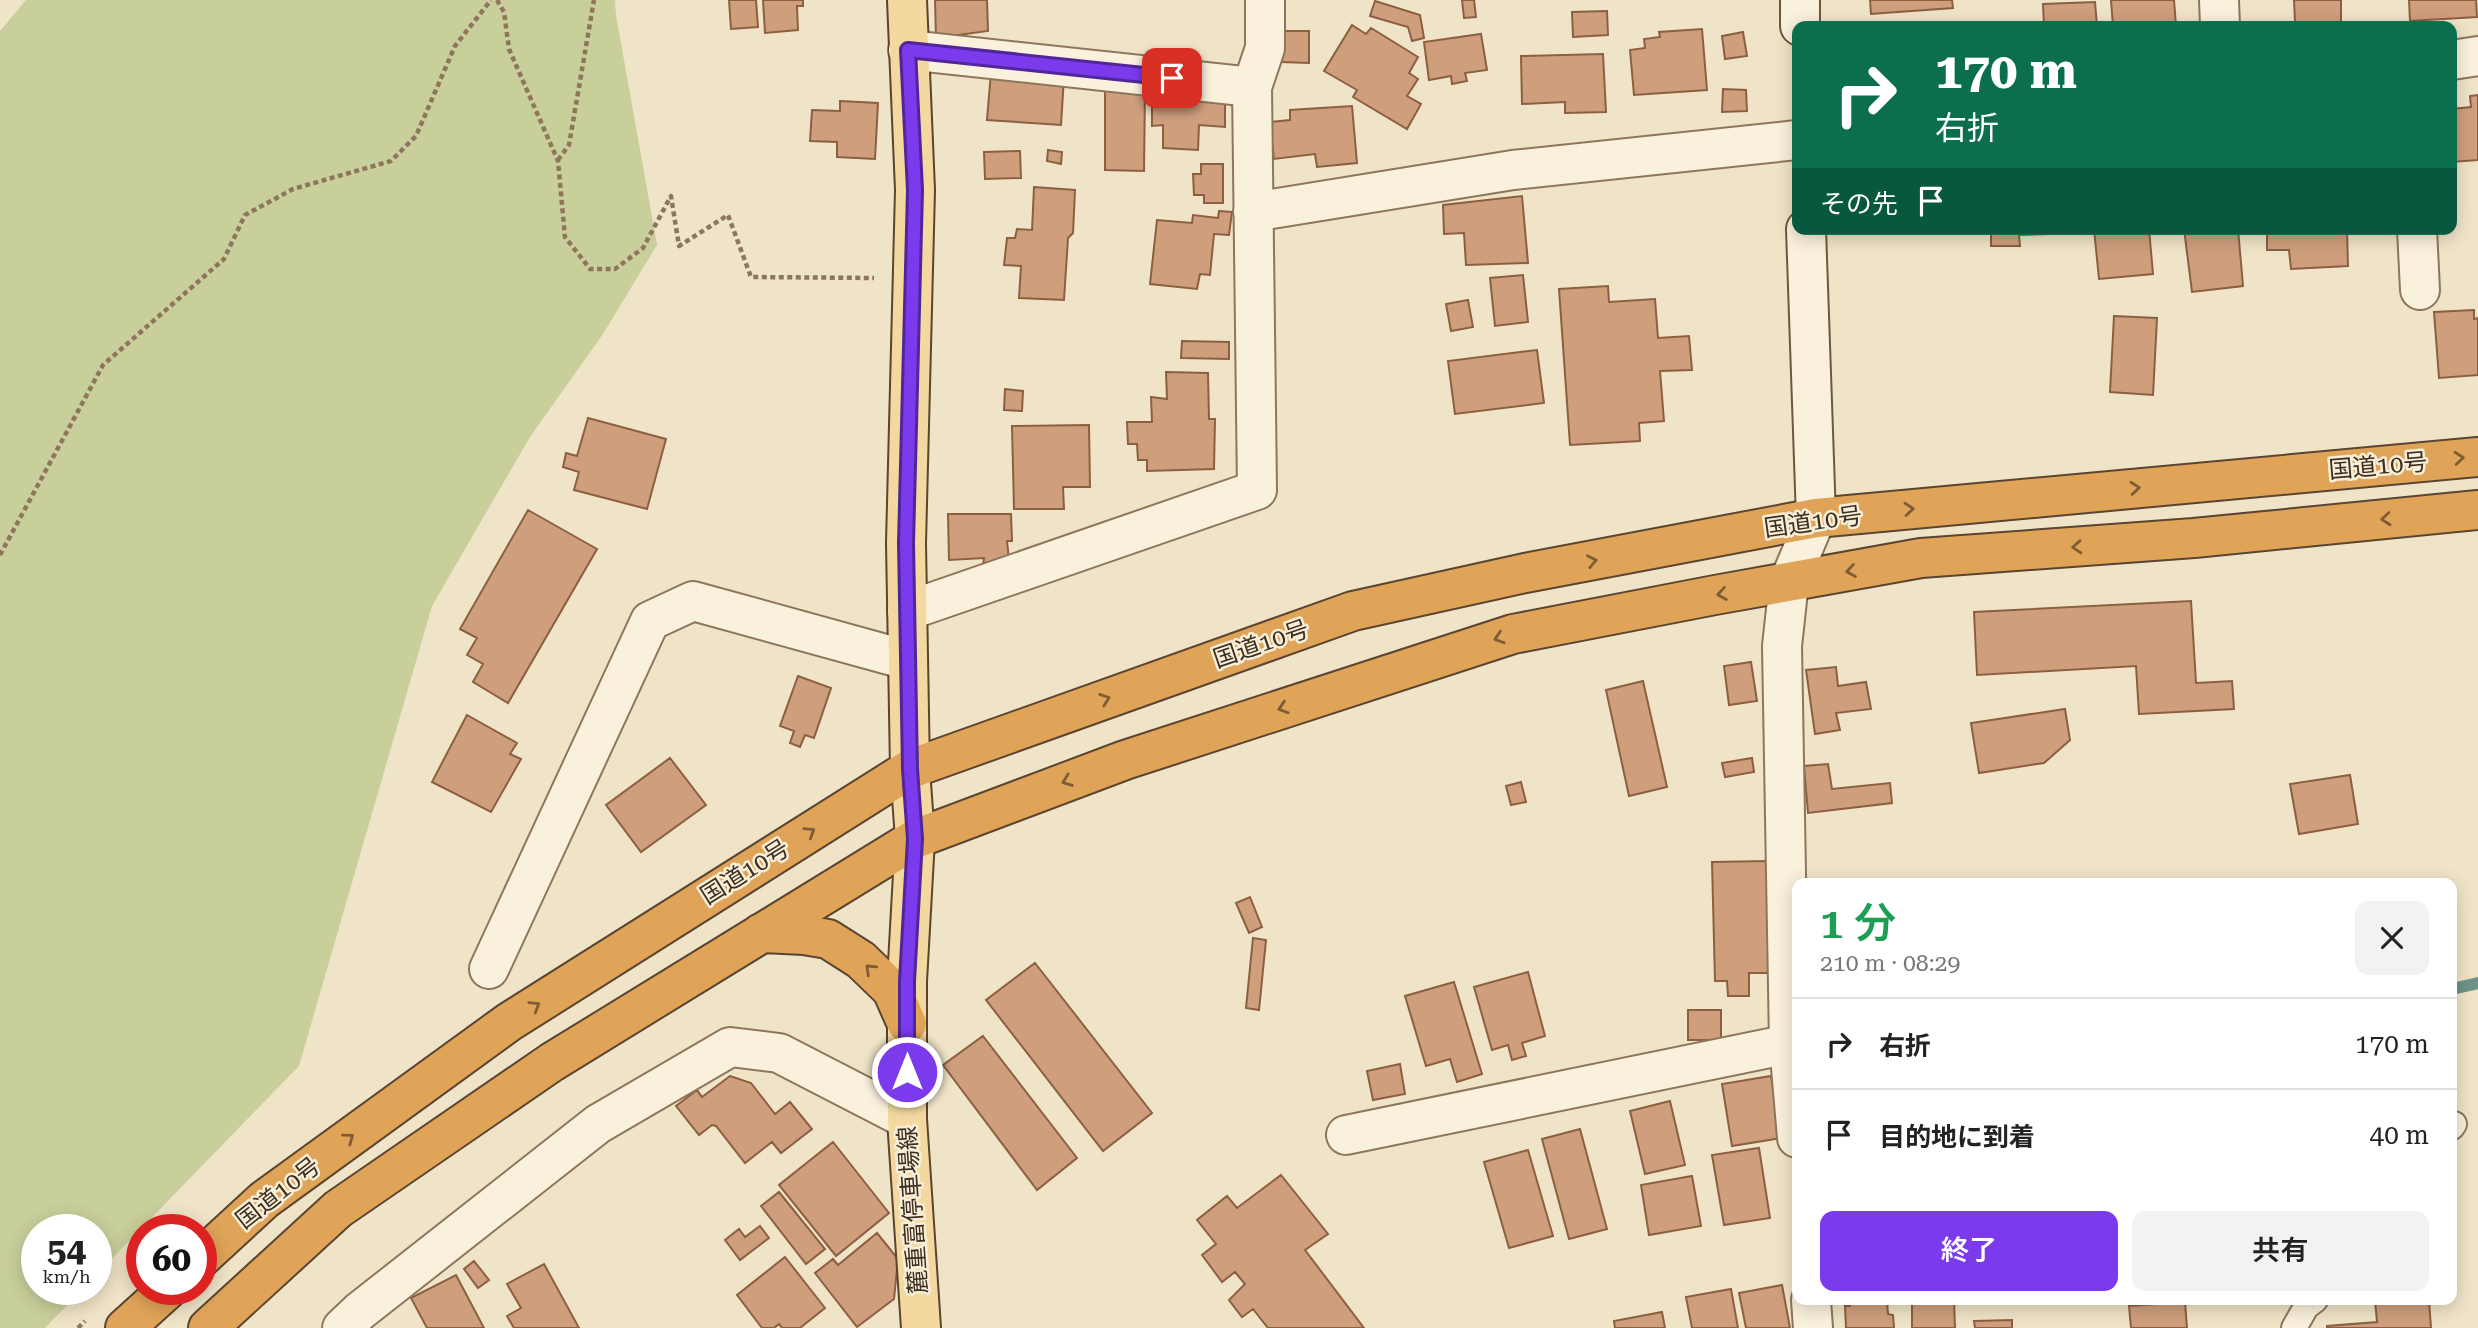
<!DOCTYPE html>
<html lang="ja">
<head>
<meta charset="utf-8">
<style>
  body { margin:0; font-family:"Roboto Serif","Noto Sans JP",serif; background:#f2f2f2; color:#222; height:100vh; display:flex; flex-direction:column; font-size:26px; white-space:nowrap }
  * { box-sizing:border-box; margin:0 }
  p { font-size:23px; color:#767676 }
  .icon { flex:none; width:38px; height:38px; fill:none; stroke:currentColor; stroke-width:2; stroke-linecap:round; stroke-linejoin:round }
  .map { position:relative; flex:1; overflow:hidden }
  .panel { position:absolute; left:1792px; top:878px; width:665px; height:427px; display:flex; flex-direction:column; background:#fff; border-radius:14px; box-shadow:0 4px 18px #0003 }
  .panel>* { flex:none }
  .banner { position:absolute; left:1792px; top:21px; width:665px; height:214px; border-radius:14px; box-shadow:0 4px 18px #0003; background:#0b6e4f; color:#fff; overflow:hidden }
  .speed { position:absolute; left:21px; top:1214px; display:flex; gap:14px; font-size:35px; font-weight:700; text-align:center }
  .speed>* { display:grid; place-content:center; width:91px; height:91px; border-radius:50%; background:#fff; box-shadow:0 4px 18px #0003; line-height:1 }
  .speed small { font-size:18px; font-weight:400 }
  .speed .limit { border:10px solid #d22; background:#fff; color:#111 }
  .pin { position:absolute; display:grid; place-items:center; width:60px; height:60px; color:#fff; margin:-30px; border-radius:14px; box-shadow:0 4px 10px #0006 }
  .me { position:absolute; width:77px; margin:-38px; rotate:0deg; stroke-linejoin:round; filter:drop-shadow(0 0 5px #0008) }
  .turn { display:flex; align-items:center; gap:24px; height:147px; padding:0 28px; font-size:32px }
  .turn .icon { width:91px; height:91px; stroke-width:2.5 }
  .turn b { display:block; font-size:49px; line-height:60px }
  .then { display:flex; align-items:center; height:66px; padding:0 28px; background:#0003; gap:14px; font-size:26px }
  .round { display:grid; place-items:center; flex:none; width:74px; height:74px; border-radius:14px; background:#f2f2f2 }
  .summary { display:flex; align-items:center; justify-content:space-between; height:119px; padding:0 28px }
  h1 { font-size:42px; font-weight:600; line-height:52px; color:#1e9e55 }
  .primary-button { display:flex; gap:14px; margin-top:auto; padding:14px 28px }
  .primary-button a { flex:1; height:80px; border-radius:14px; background:#7c3aed; color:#fff; font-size:28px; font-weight:600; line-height:80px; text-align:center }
  .primary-button a+a { background:#f2f2f2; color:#222 }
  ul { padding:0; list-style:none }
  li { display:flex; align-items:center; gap:21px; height:91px; padding:0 28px; border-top:2px solid #e0e0e0 }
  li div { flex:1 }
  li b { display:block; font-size:26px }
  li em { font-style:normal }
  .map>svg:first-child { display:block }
</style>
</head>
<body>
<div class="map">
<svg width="2478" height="1328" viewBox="0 0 2478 1328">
  <rect width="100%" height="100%" fill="#f0e4c8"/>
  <path fill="#c9cf9b" d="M26,0H615L616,15L657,245L603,334L530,437L432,606L299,1066L96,1275V1230H37V1290H82L45,1328H0V31Z"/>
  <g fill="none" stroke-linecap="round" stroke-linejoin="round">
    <path stroke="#6f938a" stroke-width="12" d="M2452,989L2478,983"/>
  </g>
  <path fill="#cf9f7d" stroke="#8d5f41" stroke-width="2" d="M729,0H756L758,27L731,29Z
    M763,0H803V6H797L798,30L765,33Z
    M935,0H987L988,31L936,38Z
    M1462,0H1474L1476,17L1464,18Z
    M1870,0H1952L1953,8L1871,14Z
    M2111,0H2174L2176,26H2113Z
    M2294,0H2341V22H2295Z
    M2409,0H2476L2477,17L2410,21Z
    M1375,1L1420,15L1424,38L1412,41L1408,27L1370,16Z
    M2095,2L2097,26H2044L2043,4Z
    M1607,11L1608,35L1573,37L1572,12Z
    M1948,22L1949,26H1884Z
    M1352,25L1366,34L1371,28L1418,57L1409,73L1418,79L1407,96L1421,104L1407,129L1353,97L1357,90L1324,71Z
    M1702,29L1707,90L1634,95L1630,50L1645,48L1644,39L1660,37L1659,32Z
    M1281,31H1309V63L1281,62Z
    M1743,32L1747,56L1725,59L1722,36Z
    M1481,34L1487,70L1465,73L1467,81L1452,84L1451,76L1429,80L1424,42Z
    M1603,54L1606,112L1565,113V102L1522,104L1521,56Z
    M991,72L1064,77L1061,125L987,120Z
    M1105,87L1145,88L1144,171L1105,170Z
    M1723,89L1746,90L1747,111L1722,112Z
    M1165,92H1225V127L1199,125L1198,150L1163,148V125L1152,126V102H1165Z
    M2478,95V160L2452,162V109L2471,107L2470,96Z
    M840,101L878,103L875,159L837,157V142L810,141L812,110L840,111Z
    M1352,106L1357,163L1317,167L1315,154L1274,159L1270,122L1290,120V110Z
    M1048,150L1062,152L1061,164L1047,161Z
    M1020,151L1021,178L985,179L984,152Z
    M1201,164H1223V203H1204V195H1194L1193,174H1201Z
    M1034,187L1075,190L1073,233L1068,238L1064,300L1019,298L1021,266L1004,265L1007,238H1015L1017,229L1032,230Z
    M1522,196L1528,263L1466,265L1464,233L1444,234L1443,205Z
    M1219,211L1232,212L1229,235L1214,234L1210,275L1200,274L1197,289L1150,284L1157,220L1192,223L1193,215L1218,218Z
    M1991,229H2052V234L2019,235L2020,246H1991Z
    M2094,229H2149L2153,274L2099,279Z
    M2184,229H2238L2243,286L2192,292Z
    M2267,229H2347L2348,266L2291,269L2289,250H2267Z
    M1523,275L1528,322L1495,326L1490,278Z
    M1608,286L1609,302L1655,299L1658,338L1689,336L1692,370L1660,371L1664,421L1639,423L1640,441L1570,445L1559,289Z
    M1468,300L1473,327L1451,331L1446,304Z
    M2474,310V319L2478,318V375L2439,378L2434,312Z
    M2114,316L2157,318L2153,395L2110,392Z
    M1182,341L1229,342V359L1181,358Z
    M1537,350L1544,403L1455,414L1448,361Z
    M1166,372L1208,373L1209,419H1215L1214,469L1147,471V460H1138L1137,444H1128L1127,422H1152L1151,397L1167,399Z
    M1005,389L1023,391L1022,411L1004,410Z
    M588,418L666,439L647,509L574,490L579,472L563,467L566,453L577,456Z
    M1089,425L1090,487H1063L1064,509H1014L1012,426Z
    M528,510L597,549L508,703L473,682L483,664L467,655L477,638L460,629Z
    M948,514H1011L1012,541H1007L1009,560L983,567L984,558L949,560Z
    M2191,601L2196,683L2232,681L2234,709L2139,714L2136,666L1977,675L1974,612Z
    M1751,662L1757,701L1729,705L1724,666Z
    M1836,667L1838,686L1866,682L1871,709L1836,713L1840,730L1815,734L1806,670Z
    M798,676L831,688L814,738L805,735L800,747L790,743L794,731L780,726Z
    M1643,681L1667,787L1629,796L1606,690Z
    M2065,709L2070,740L2044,763L1979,773L1971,723Z
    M467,715L517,743L510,754L521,759L491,812L432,782Z
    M670,758L706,805L641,852L606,805Z
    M1752,758L1754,772L1725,777L1722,763Z
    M1828,764L1832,789L1890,783L1892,803L1808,813L1804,766Z
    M2350,775L2358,824L2299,834L2290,784Z
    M1521,782L1526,802L1511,805L1506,786Z
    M1767,861L1769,973H1749V996H1728L1727,981H1715L1712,862Z
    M1250,897L1262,927L1249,933L1236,903Z
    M1253,938L1266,940L1259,1010L1246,1008Z
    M1035,963L1152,1113L1103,1151L986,1000Z
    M1528,972L1545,1036L1522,1043L1526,1056L1512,1060L1508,1045L1492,1050L1474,987Z
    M1454,982L1482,1074L1457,1082L1450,1059L1426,1066L1405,996Z
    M1688,1010H1721V1040H1688Z
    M983,1036L1077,1158L1037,1190L943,1065Z
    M1400,1064L1405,1094L1373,1100L1367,1071Z
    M730,1076L751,1083L775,1114L790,1102L812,1129L781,1153L772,1142L745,1163L716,1126L712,1125L699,1135L676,1106L697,1090L702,1097Z
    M1771,1076L1781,1138L1732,1146L1722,1084Z
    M1670,1101L1685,1165L1645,1174L1630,1111Z
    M1580,1129L1607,1229L1569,1239L1542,1139Z
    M833,1142L889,1213L836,1256L779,1185Z
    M1759,1148L1770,1218L1724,1225L1712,1155Z
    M1528,1150L1553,1236L1509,1248L1484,1162Z
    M1281,1175L1328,1234L1305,1250L1364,1328H1268L1253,1309L1242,1317L1229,1300L1245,1284L1235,1272L1222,1282L1202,1255L1216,1244L1197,1220L1227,1196L1237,1208Z
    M1692,1176L1701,1226L1649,1235L1641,1185Z
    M779,1192L825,1249L806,1264L761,1206Z
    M760,1226L769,1238L740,1260L725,1240L739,1229L745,1237Z
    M877,1233L898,1259L894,1299L857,1327L815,1273L833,1259L838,1265Z
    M785,1257L825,1308L800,1328H782L779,1324L774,1328H762L737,1295Z
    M474,1261L489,1280L478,1288L464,1269Z
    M544,1264L579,1328H514L507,1316L521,1308L507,1284Z
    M456,1275L484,1328H427L411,1298Z
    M1782,1285L1790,1328H1746L1739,1293Z
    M1731,1289L1738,1328H1692L1686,1297Z
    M1850,1300H1887L1888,1314L1893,1315L1894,1328H1846L1845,1306H1850Z
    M1912,1300H1954L1955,1328H1912Z
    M2375,1300H2429L2431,1328H2327V1326L2377,1322Z
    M2185,1302L2187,1328H2131L2129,1306Z
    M1662,1312L1665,1328H1615L1614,1321Z
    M2012,1320V1328H1975L1974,1321Z"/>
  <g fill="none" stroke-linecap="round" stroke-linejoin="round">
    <defs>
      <path id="lane" d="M2452,1127L2454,1124
        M2294,1328L2306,1307L2315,1300"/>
      <path id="street" d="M2219,0L2220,26
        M908,50L1252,87
        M2452,60L2478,56
        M1253,212L1513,170L1797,140
        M2417,229L2420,290
        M907,611L1257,490L1252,87L1265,48V0
        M489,969L650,621L693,601L907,660
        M1346,1135L1789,1044
        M1797,1138L1789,1044L1782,646L1789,582L1816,518
        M1811,1300L1813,1328
        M342,1328L360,1311L598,1124L730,1047L779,1053L907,1119"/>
      <path id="secondary" d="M1800,0V26
        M1806,229L1816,518"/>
      <path id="primary" d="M907,0L915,190L906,543L910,769L915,839L907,981V1119L921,1328"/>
      <path id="highway" d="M761,933L804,935L828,939L861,960L892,990L907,1024
        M201,1258L264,1200L509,1022L910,769L1353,611L1525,573L1816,518L2478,457
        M125,1328L167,1290
        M208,1328L338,1209L552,1062L915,839L1125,760L1513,634L1715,595L1921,558L2194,538L2478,510"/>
    </defs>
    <use href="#lane" stroke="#8d765c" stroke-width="28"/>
    <use href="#street" stroke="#8d765c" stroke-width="42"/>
    <use href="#secondary" stroke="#6f573f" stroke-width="42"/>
    <use href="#primary" stroke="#5b4430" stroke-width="42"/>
    <use href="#highway" stroke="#5b4430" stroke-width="42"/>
    <path stroke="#8d765c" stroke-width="4.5" stroke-dasharray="5 3.5" stroke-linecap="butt" d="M497,0L504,12L509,49L558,161L565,237L590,269H615L643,248L671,196L679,246L728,215L751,277L874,278
      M558,160L569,145L594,0
      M0,555L103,365L224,259L245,215L293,189L391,161L416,136L455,46L491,0
      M78,1328L85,1321"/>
    <use href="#lane" stroke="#faf1dc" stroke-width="24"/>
    <use href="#street" stroke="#faf1dc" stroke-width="38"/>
    <use href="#secondary" stroke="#faf1dc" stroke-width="38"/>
    <use href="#primary" stroke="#f3d9a0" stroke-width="38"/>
    <use href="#highway" stroke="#e0a458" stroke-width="38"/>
  </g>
  <defs><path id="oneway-chevron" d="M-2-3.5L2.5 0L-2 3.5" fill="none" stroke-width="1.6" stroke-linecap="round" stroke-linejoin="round" transform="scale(1.75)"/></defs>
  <g stroke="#7e5d36">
    <use href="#oneway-chevron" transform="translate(2459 458) rotate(-5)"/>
    <use href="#oneway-chevron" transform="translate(2135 488) rotate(-5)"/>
    <use href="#oneway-chevron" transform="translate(1909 509) rotate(-5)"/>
    <use href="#oneway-chevron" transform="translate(2386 519) rotate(175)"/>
    <use href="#oneway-chevron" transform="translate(2077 547) rotate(176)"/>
    <use href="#oneway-chevron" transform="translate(1592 561) rotate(-11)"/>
    <use href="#oneway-chevron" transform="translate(1851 571) rotate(170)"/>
    <use href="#oneway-chevron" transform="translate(1722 594) rotate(170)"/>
    <use href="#oneway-chevron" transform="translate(1499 638) rotate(162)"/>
    <use href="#oneway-chevron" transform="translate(1105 699) rotate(-20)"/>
    <use href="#oneway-chevron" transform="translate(1283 708) rotate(162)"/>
    <use href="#oneway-chevron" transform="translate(1067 781) rotate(159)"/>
    <use href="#oneway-chevron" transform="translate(810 832) rotate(-32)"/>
    <use href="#oneway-chevron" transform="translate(870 969) rotate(-137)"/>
    <use href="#oneway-chevron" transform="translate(535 1006) rotate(-32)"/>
    <use href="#oneway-chevron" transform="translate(349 1138) rotate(-36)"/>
  </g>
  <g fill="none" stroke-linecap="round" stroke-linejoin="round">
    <defs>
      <path id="route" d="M907,1072V981L915,839L910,769L906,543L915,190L908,50L1172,78"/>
    </defs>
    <use href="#route" stroke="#51269a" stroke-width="18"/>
    <use href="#route" stroke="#7c3aed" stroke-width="12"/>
  </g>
  <g text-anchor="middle" stroke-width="5" stroke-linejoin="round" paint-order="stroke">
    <g font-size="24" fill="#3d2e20" stroke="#f7eed8">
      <text transform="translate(2378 466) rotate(-5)" y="8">国道10号</text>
      <text transform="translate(1813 522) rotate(-8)" y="8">国道10号</text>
      <text transform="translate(1261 644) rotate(-19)" y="8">国道10号</text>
      <text transform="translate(745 872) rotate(-32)" y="8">国道10号</text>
      <text transform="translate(278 1193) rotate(-38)" y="8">国道10号</text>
      <text transform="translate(913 1210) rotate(-94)" y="8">麓重富停車場線</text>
    </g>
  </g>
</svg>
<div class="speed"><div>54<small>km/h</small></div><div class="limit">60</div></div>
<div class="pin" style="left:1172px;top:78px;background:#d93025"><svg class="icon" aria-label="arrive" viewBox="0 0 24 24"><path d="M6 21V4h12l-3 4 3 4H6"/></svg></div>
<svg class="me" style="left:907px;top:1072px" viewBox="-20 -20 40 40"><circle r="17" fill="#7c3aed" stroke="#fff" stroke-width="3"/><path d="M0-11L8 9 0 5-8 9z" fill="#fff"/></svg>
<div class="banner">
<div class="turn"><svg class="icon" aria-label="right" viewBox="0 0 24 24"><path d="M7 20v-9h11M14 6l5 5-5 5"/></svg><div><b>170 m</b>右折</div></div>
<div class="then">その先<svg class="icon" aria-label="arrive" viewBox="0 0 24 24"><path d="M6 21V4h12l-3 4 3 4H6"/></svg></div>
</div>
<section class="panel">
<div class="summary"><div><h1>1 分</h1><p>210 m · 08:29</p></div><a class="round"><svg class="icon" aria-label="close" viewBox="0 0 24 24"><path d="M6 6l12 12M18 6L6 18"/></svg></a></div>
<ul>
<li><svg class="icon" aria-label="right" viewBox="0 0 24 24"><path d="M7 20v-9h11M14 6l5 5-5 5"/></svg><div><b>右折</b></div><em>170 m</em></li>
<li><svg class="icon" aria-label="arrive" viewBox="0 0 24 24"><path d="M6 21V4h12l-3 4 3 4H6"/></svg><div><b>目的地に到着</b></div><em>40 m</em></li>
</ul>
<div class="primary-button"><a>終了</a><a>共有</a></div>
</section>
</div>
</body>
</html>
